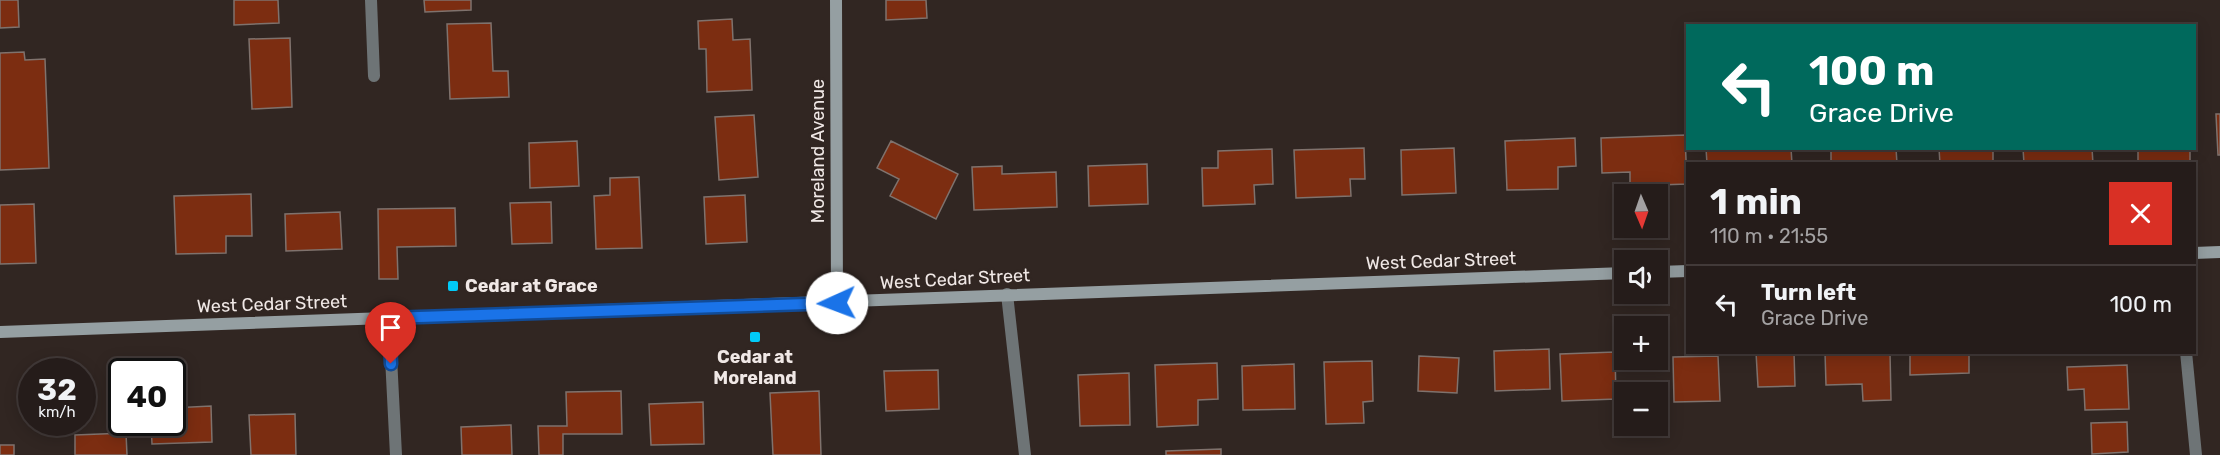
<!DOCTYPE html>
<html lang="en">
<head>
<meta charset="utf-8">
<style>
  body { margin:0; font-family:Rubik,sans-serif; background:#2d2523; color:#f1f3f6; height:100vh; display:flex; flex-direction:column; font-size:22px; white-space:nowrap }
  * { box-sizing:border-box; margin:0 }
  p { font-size:20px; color:#a3a1a2 }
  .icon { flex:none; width:33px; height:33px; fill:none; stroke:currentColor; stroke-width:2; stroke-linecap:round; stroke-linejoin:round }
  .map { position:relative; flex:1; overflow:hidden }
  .details { position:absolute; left:1686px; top:162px; width:510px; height:192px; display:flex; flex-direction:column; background:#251c1a; border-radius:0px; box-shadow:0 3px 15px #0003,0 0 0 2px #423a39 }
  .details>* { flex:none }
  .banner { position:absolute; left:1686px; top:24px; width:510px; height:126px; border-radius:0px; box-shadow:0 3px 15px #0003,0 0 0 2px #423a39; background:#00695c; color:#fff; overflow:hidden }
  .needle { width:39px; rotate:178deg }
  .tools { position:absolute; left:1614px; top:184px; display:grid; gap:12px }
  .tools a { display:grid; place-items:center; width:54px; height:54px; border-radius:0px; background:#251c1a; box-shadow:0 3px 15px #0003,0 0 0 2px #423a39; font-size:30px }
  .speed { position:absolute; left:18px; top:358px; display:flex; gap:12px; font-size:30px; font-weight:700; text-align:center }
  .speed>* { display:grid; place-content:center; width:78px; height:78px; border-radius:50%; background:#251c1a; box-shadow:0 3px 15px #0003,0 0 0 2px #423a39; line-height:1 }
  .speed small { font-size:15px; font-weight:400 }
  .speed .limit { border:3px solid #111; border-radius:9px; background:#fff; color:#111 }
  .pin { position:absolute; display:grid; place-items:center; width:51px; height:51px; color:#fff; margin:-62px -26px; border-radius:50% 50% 50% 0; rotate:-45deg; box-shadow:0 0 6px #0007 }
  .pin .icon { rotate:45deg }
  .me { position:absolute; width:66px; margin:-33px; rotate:268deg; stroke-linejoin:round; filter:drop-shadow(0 0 4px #0008) }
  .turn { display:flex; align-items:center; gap:21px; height:126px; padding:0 24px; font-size:27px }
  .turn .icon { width:78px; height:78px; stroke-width:2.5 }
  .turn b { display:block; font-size:42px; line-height:51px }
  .round { display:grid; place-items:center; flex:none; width:63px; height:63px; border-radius:0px; background:#2d2523 }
  .overview { display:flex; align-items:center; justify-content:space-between; height:102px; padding:0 24px }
  h1 { font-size:36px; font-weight:700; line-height:45px }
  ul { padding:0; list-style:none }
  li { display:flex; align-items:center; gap:18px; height:78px; padding:0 24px; border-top:2px solid #423a39 }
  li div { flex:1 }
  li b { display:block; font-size:22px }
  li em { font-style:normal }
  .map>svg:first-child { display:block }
</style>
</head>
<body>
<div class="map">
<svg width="2220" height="455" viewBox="0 0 2220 455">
  <rect width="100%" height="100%" fill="#312622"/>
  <path fill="#7c2d11" stroke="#7f726d" stroke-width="1.5" d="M0,0H18L19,27L0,28Z
    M234,0H278L279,23L234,25Z
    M424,0H471V10L425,12Z
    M886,0H926L927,18L886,20Z
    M732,19L733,40L750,39L752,90L707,92L706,49H699L698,21Z
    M491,23L493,71H508L509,97L450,99L447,24Z
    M290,38L292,107L252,109L249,39Z
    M24,52L25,60L45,59L49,168L0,170V53Z
    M2216,114H2220V155H2218Z
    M754,115L758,177L719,180L715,117Z
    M1685,135L1687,184L1630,186V172L1602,173L1601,138Z
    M1575,138L1576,166L1558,167V189L1507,190L1505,141Z
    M577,141L579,186L530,188L529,143Z
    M891,141L958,174L936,219L890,196L899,179L877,168Z
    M1364,148L1365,179H1350L1351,196L1296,198L1294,150Z
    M1454,148L1456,193L1402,195L1401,150Z
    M1706,148H1791L1792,164H1707Z
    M1831,148H1896L1897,164H1831Z
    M1939,148H1993V164H1940Z
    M2023,148H2092L2093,164H2024Z
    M2138,148H2190V164H2138Z
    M1272,149L1273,184L1254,185L1255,204L1203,206L1202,168H1218V151Z
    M1147,164L1148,204L1089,206L1088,166Z
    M1002,166V174L1056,172L1057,207L974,210L972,167Z
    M639,177L642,248L596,249L594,196L610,195V178Z
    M251,194L252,236H226V253L176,254L174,196Z
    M745,195L747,242L706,244L704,197Z
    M551,202L552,243L512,244L510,203Z
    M34,204L36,263L0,264V205Z
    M455,208L456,246L397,247L398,279H379L378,209Z
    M340,212L342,249L286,251L285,214Z
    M1549,349L1550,389L1495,391L1494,351Z
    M1615,352L1616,399L1562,401L1560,354Z
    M1756,352H1794L1795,386L1758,387Z
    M1825,352H1890L1891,400L1863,401L1862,384L1826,385Z
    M1910,352H1969V373L1910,375Z
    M1419,356L1459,358L1457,393L1418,391Z
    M1718,356L1720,401L1674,402L1673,357Z
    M1372,361L1373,401L1363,402L1364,423L1326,424L1324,362Z
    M1217,363L1218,399L1198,400V425L1157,427L1155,365Z
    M1294,364L1295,409L1243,410L1242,366Z
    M2127,365L2129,409L2085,410L2084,389L2068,390L2067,367Z
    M938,370L939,409L886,411L884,371Z
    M1129,373L1130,425L1080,426L1078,375Z
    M621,391L622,434H563V455H539L538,426H567L566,392Z
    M819,391L821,455H773L770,393Z
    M703,402L704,444L651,445L649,404Z
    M211,406L212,442L152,444L151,423H172V408Z
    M295,414L296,455H251L249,415Z
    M2127,422L2128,452L2092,454L2091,423Z
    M511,425L512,455H462L461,427Z
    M126,433L127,455H75V435Z
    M0,445H14V455H0Z
    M1221,449V455H1166V451Z"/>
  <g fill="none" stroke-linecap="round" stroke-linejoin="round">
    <path stroke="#6e7476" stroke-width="12" d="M371,0L374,76
      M1007,294L1025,455
      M389,318L396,455
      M2186,352L2196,455"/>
    <path stroke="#959fa2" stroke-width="12" d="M836,0L837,303
      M2194,253L2220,252
      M1658,272L1688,271
      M0,332L1624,273"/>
  </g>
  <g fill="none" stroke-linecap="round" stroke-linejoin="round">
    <defs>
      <path id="route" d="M391,364L389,318L837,303"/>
    </defs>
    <use href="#route" stroke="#114b97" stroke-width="15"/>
    <use href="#route" stroke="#1a73e8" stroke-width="10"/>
  </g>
  <g fill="#01cbf9" stroke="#312622" stroke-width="2">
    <rect x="447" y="280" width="12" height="12" rx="3"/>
    <rect x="749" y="331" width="12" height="12" rx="3"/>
  </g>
  <g text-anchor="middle" stroke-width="5" stroke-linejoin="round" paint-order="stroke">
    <g font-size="18" fill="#f0e8e6" stroke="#312622">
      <text transform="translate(818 151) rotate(-90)" y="6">Moreland Avenue</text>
      <text transform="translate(1441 261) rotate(-2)" y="6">West Cedar Street</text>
      <text transform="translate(955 279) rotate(-3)" y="6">West Cedar Street</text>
      <text transform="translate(272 304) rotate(-2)" y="6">West Cedar Street</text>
    </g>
    <g font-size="18" font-weight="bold" fill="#f0e8e6" stroke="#312622" text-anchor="start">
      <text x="465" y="292">Cedar at Grace</text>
      <text x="755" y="363" text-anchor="middle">Cedar at<tspan x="755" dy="21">Moreland</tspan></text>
    </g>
  </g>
</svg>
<div class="tools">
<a><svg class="needle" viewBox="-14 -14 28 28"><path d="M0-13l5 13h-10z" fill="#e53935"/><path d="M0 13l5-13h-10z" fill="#a3a1a2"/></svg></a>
<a><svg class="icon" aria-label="sound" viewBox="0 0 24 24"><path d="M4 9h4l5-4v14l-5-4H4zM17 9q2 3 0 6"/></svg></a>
<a>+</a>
<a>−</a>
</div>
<div class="speed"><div>32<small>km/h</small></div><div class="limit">40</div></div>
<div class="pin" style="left:391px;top:364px;background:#d93025"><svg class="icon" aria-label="arrive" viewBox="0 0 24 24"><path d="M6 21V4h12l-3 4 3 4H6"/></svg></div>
<svg class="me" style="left:837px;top:303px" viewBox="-20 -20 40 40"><circle r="19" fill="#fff"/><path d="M0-13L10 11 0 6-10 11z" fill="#1a73e8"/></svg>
<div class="banner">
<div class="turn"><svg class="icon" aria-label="left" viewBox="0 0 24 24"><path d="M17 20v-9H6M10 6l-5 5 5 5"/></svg><div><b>100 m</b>Grace Drive</div></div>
</div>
<section class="details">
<div class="overview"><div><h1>1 min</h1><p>110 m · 21:55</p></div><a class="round" style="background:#d93025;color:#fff"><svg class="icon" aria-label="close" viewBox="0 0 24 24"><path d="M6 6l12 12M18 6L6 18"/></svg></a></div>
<ul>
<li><svg class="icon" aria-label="left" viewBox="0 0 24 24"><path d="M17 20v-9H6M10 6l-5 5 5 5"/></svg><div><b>Turn left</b><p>Grace Drive</p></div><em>100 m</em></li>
</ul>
</section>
</div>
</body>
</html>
